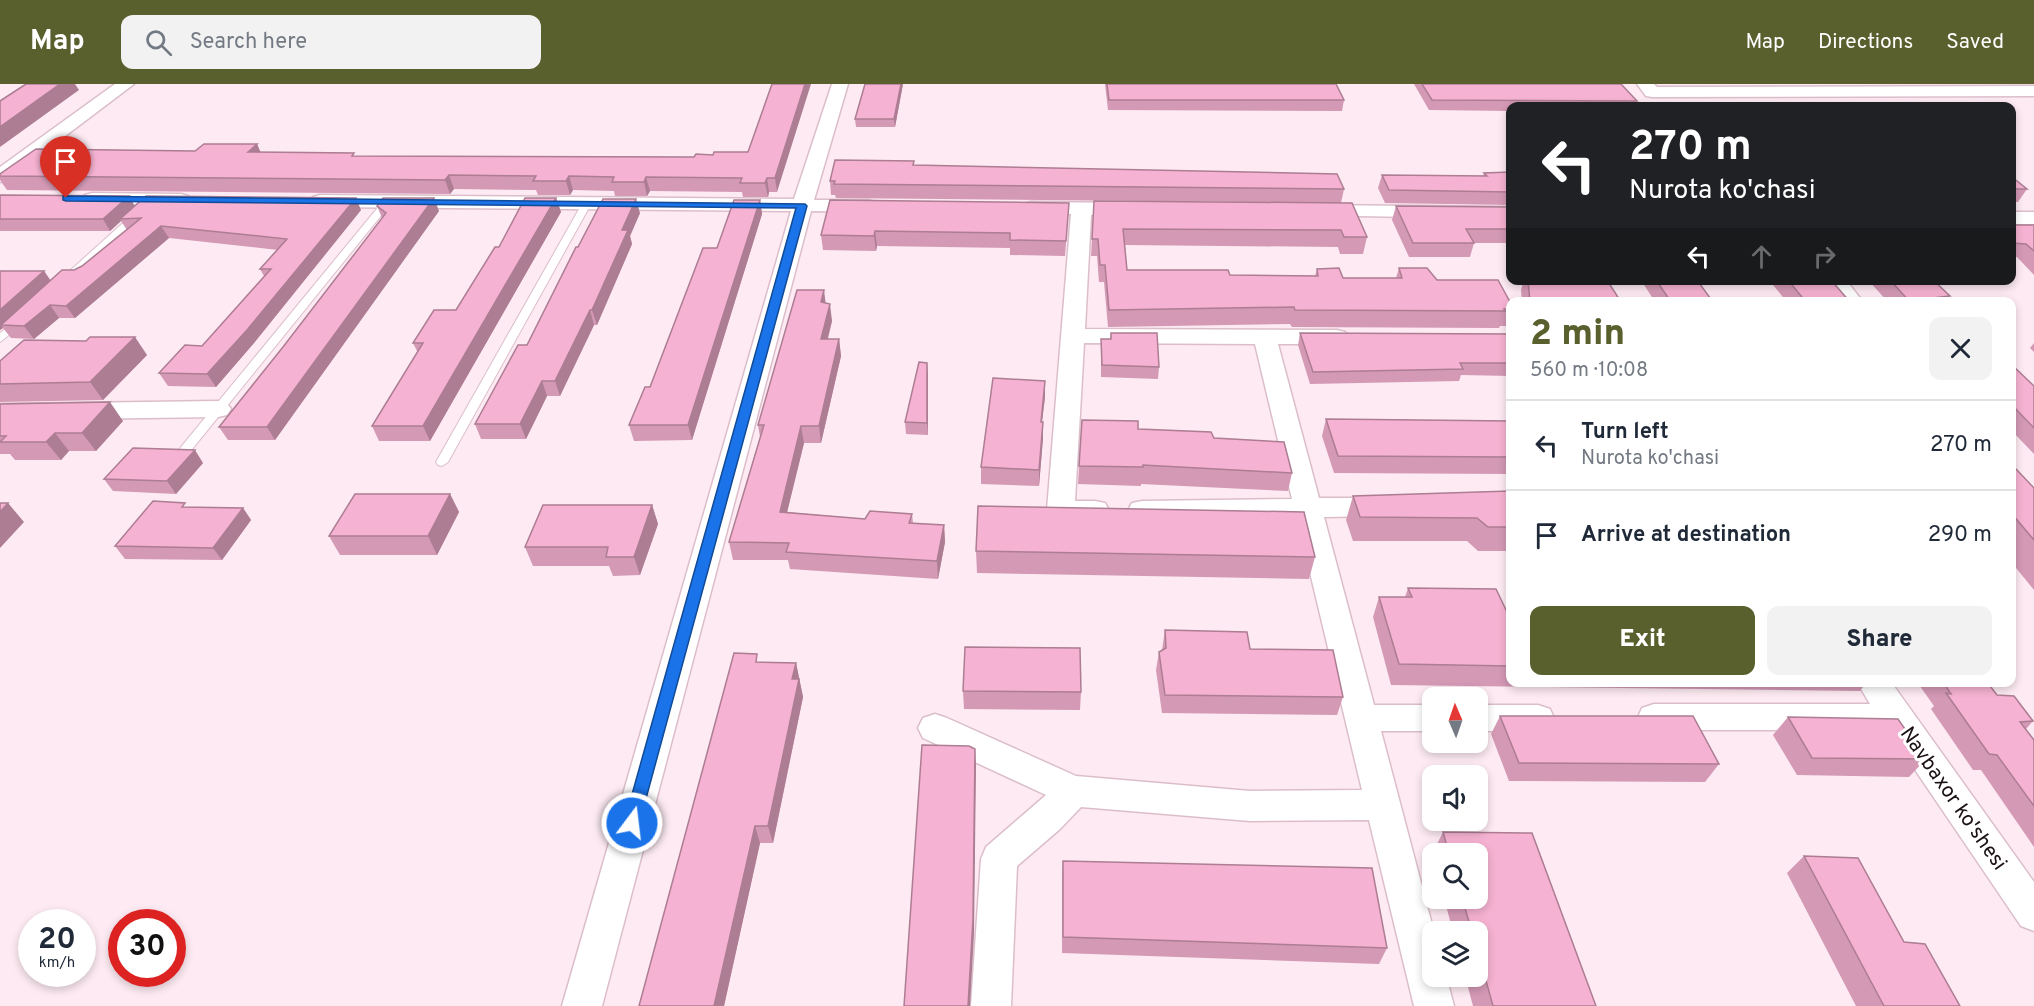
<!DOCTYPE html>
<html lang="en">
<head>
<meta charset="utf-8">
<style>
  body { margin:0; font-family:Overpass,sans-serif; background:#f2f2f3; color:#1f2937; height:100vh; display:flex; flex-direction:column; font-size:22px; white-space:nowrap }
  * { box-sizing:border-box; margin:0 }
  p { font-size:20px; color:#747a83 }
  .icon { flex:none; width:33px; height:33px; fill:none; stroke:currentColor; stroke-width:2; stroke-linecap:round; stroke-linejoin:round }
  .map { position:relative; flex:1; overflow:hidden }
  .details { position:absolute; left:1506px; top:213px; width:510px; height:390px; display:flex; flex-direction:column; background:#fff; border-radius:12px; box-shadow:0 3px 9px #0003 }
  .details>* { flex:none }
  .top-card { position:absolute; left:1506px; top:18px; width:510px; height:183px; border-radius:12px; box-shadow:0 3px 9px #0003; background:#202124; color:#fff; overflow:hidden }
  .needle { width:39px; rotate:358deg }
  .tools { position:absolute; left:1422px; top:603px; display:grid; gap:12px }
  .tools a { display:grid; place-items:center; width:66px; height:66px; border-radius:12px; background:#fff; box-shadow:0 3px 9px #0003; font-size:30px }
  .speed { position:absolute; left:18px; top:825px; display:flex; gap:12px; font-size:30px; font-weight:700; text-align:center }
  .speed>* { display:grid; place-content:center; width:78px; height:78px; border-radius:50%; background:#fff; box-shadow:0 3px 9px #0003; line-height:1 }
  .speed small { font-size:15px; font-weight:400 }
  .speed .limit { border:9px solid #d22; background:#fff; color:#111 }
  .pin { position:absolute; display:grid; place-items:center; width:51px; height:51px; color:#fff; margin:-62px -26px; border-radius:50% 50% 50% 0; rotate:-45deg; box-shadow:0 0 6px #0007 }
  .pin .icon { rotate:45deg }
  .me { position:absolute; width:66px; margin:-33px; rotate:15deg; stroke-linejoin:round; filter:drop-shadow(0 0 4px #0008) }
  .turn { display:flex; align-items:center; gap:21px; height:126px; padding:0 24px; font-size:27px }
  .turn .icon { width:78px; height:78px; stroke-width:2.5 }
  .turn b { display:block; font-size:42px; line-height:51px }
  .lanes { display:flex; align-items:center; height:57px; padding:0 24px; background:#0003; justify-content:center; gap:30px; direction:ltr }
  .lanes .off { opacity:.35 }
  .round { display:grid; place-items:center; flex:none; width:63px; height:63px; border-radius:12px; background:#f2f2f3 }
  .overview { display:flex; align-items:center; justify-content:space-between; height:102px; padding:0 24px }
  h1 { font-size:36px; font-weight:800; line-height:45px; color:#595f2d }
  .button { display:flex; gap:12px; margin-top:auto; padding:12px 24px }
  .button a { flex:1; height:69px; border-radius:12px; background:#595f2d; color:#fff; font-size:24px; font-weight:800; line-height:69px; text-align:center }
  .button a+a { background:#f2f2f3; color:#1f2937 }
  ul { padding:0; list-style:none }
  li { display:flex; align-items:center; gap:18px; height:90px; padding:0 24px; border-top:2px solid #e0e1e3 }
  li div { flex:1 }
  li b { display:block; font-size:22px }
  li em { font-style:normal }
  header { display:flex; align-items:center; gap:36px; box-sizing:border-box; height:84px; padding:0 30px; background:#595f2d; color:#fff }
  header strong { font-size:28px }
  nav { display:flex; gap:33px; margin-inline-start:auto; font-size:21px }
  .search { width:420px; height:54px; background:#f2f2f3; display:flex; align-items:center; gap:15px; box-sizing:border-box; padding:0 21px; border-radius:12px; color:#747a83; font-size:22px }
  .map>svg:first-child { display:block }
</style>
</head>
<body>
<header>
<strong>Map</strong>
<div class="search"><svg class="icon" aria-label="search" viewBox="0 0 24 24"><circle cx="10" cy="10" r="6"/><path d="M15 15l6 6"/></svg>Search here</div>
<nav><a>Map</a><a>Directions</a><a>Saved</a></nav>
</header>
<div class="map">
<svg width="2034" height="922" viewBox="0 0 2034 922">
  <rect width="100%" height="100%" fill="#fdeaf2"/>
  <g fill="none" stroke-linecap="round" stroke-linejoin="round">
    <defs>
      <path id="lane" d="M384,116L392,118L189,369H181L179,366L181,363Z
        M583,118L591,120L448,378L442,382L438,381L436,378Z
        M134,129L142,131L71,197H63V193Z
        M19,235L23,236V240L0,258V249Z"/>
      <path id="street" d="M115,0H134L7,96L0,98V83Z
        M832,0H848L814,116H868L875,118L878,122L875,126L868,128L811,127L602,922H562L791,127L320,123L313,121L310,117L313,113L320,111L794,115Z
        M1637,0H1654L1657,3L2034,2V12L1652,13L1646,12Z
        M92,109L181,110L188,112L191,116L188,120L181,122L85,119L82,115L85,111Z
        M1031,118L1132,119L1139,121L1142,125L1139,129L1091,131L1085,245L1337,246L1345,248L1349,253L1345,258L1337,260H1278L1319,414H1386L1396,416L1400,423L1396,430L1386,432L1324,433L1374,621H1432V647H1381L1434,848H1432V892H1446L1454,922H1414L1369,736L1250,737L1081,723L1060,745L1017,782L1011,922H971L981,775L986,763L1046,711L923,654L918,644L923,634L935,630L947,634L1076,692L1250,707L1362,706L1297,434L1142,435L1132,433L1128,426L1132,419L1142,417L1292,415L1255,260L1084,259L1075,417H1095L1105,419L1109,426L1105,433C1088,437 1068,437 1051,433L1047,426L1071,130L1024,128L1021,124L1024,120Z
        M1316,121L1510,123V135L1309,131L1306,127L1309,123Z
        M2012,128H2034V140H2012Z
        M1823,196H1846L1863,218H1840Z
        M218,317L227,319L231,325L227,331L218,333L0,336V320Z
        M1857,598H1891L2034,798V847L2021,842L1888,646H1654L1642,642L1638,633L1642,624L1654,620H1870Z
        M1478,621H1538L1550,625L1554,634L1550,643L1538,647H1478Z"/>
    </defs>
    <use href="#lane" stroke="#dcbecb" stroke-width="2"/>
    <use href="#street" stroke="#dcbecb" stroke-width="3"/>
    <use href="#lane" fill="#fff" fill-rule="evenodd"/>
    <use href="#street" fill="#fff" fill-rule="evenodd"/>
  </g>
  <path fill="#d499b5" d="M772,0L777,108H769L768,113H743L742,108L650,107L647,112H615L614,107L573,106L570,111H538L536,106L454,105L450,110L7,106L0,96V90L257,60L260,68L355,72L694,73L713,71L748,68Z
    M903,0L895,43H856L855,35Z
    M1105,0H1336L1344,16L1342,27L1108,26Z
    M1414,0H1621L1637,17L1635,22H1510V27L1429,26Z
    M914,81L1344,105L1341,119L836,114L835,111H831L830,97Z
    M1510,88V121L1385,119L1378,104L1382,91L1483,92L1484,89Z
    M2012,93L2027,105L2018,118H2012Z
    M0,111L135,122L361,126L254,259L216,303L168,302L159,289L202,262L264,192L260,185L278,166L169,154L75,234H59L34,255L11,254L3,244L0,246V187H44L51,197L82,182L127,146L121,137L110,147H0Z
    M556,114L561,128L430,357H379L372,342L418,269L413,259L456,226Z
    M760,116L762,130L692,356L634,357L629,341L650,303L717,164Z
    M1094,117L1352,119L1367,153L1363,170H1340L1338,163L1125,161L1127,186L1230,191L1315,192L1317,185L1343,194H1396L1399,184L1510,218V235L1508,242H1500L1499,244L1292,243L1290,240L1108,243L1104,198H1099L1097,172H1091Z
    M1069,119L1065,172L1010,171V164L877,162L876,167L823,166L821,151Z
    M377,122L439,127L275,356H228L219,343L283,263L382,134Z
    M1396,122L1510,123V159H1474L1470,173H1409L1392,136Z
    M640,129L630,152L632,160L597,241H594L560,312H547L526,355H481L475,340L527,261L578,163Z
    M2012,141H2034V191L2017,173H2012Z
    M1524,196H1607L1621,218H1522L1521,206Z
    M1641,196H1697L1713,218H1655Z
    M1769,196H1831L1850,218H1787Z
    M1868,196H1933L1950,212L1946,218H1888Z
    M826,219L832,237L828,255H839L841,272L821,359H804L787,428L865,435L912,430L913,439L944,441L945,458L938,495L790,485L788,476H733L729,458L760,353L758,341Z
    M1111,249L1159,283L1158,295L1101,293V255H1110Z
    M1300,249L1510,250V292L1461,291L1459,297L1310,300L1298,261Z
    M2034,259V268L2030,264Z
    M147,271L103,316L0,318V277Z
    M2012,281L2034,302V370L2012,347Z
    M928,291V351L906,350L905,338Z
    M1045,297V313L1042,338L1043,354L1039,402L981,400V383Z
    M0,320L123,337L96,367H69L61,376H15L10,370H0Z
    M1326,335L1510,337V390L1334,389L1322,352Z
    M1082,336L1138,345L1214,354L1292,389L1288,407L1141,400V402L1078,400Z
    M203,379L176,410L113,407L104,395Z
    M2012,385L2034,404V506L2012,479Z
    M1510,407V467H1478L1467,457H1353L1346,436L1353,412Z
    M450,410L459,428L437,471H340L329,452Z
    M652,421L658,440L640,491L613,492L609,482H533L525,463Z
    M188,423L243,424L251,436L222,476L125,475L115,462Z
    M976,467L1315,473L1309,495L977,489Z
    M1408,504L1510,530V598H1867L1860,607L1391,601L1373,533L1379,513H1405Z
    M1165,546L1250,565L1343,613L1337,631L1162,629L1156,586L1159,568L1162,566Z
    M759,578L796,579L803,613L773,759H760L724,922H639Z
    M1917,598H1987L1997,611L2033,637L2026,645L2034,656V763L1981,686H1973L1931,625L1934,622Z
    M963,607L1081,608L1080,626L964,625Z
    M1500,632L1719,680L1705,698L1509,697L1491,650Z
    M1788,633L1926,675L1909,693L1797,691L1773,651Z
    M1443,748L1532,749L1596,922H1473L1465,892H1478V848H1453L1444,814H1478V770H1432V773V770Z
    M1804,772L1904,858L1960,922H1856L1787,789Z
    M1063,777L1387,864L1379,880L1062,869V794Z"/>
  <path fill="#ac7d93" d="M60,0H75L79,6L0,63V43Z
    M805,0H811L777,108L775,94Z
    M901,0H903L895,43L894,35Z
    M257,60L263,74L248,68Z
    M449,91L454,105L450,110L445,96Z
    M569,92L573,106L570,111L566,97Z
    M646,93L650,107L647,112L644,98Z
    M767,94L769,108L768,113L765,99Z
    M129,112L136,124L120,135L121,137L110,147L103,135Z
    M356,114L361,126L254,259L216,303L207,290Z
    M434,114L439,127L275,356L267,343Z
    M556,114L561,128L430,357L423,342Z
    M636,115L640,129L630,152L632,160L597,241L592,226L622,146Z
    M760,116L762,130L692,356L688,341Z
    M161,142L169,154L75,234L66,222Z
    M875,147L877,162L876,167L874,152Z
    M44,187L52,199L1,241L3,244L0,246V226Z
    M824,206L826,222L821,218Z
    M830,220L832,237L823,272L821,255Z
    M50,221L59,234L34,255L24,242Z
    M590,226L594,241L560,312L555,297Z
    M135,253L147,271L103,316L90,298Z
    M839,255L841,272L821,359L819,342Z
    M927,279L928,291V351L927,339Z
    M542,297L547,312L526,355L520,340Z
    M1045,297V313L1040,354L1041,338Z
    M110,318L123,337L96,367L82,349Z
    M1043,338V354L1039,402V386Z
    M801,342L804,359L783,445L780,428Z
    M55,349L69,367L61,376L46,358Z
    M195,366L203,379L176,410L167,397Z
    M450,410L459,428L437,471L428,452Z
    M8,419L24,438L0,464V428Z
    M652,421L658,440L640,491L634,473Z
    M243,424L251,436L222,476L213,464Z
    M944,441L945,458L938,495L937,477Z
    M796,579L803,613L773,759L768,742L792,595Z
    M975,665L976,681L974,850L970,922H968Z
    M755,742L760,759L724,922H714Z"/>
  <path fill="#f6b2d2" stroke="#ac7d93" stroke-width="1.5" d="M26,0H60L0,43V17Z
    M772,0H805L775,94H767L765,99H740L742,94L646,93L644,98H612L614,93L569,92L566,97H533L536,92L449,91L445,96L0,92V90L36,65L195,67L204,60H257L248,68L354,69L352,72L694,73L696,70L713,71L714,68H748Z
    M865,0H901L894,35H855Z
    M1107,0H1336L1344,16H1109Z
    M1422,0H1621L1637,17L1432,16Z
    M835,76L914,77L913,81L1337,90L1344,105L834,100L835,97H830Z
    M1510,88V108L1389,106L1382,91L1487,92L1484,89Z
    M2012,93L2027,105H2012Z
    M0,111L129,112L103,135H0Z
    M146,112L356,114L247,246L207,290L159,289L185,261L202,262L271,185H260L287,155L161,142L66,222L50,221L24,242L1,241L62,186H74L82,182L141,134L120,135Z
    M383,114H434L267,343H219L283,263L386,129L377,122Z
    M525,114H556L423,342H372L423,259H413L434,226H456L495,163H499Z
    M603,115H636L622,146H628L592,226H590L555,297H542L520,340H475L518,261H527L576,163H578Z
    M734,116H760L688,341H629L645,303H650L703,164H717Z
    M830,116L1069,119L1066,157L1010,156V149L875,147L874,152L821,151Z
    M1094,117L1352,119L1367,153H1344L1341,146L1123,145L1127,186H1228L1230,191L1318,192L1317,185L1339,184L1343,194H1402L1399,184H1427L1437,196H1498L1510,218V225H1504L1505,227L1295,226L1294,223L1109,226L1105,181H1100L1098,155H1092Z
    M1396,122L1510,123V145H1466L1474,159H1413Z
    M2012,141H2034V167L2026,160L2012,159Z
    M0,187H44L0,226Z
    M1528,196H1607L1621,218H1530Z
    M1656,196H1697L1713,218H1671Z
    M1788,196H1831L1850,218H1806Z
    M1890,196H1933L1950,212L1932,214L1936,218H1910Z
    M797,206H824L821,218L830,220L821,255H839L819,342H801L780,428L865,435L870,427L912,430L909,439L944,441L937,477L786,468L789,459L729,458L764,341H758Z
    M1111,249H1157L1159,283L1102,281L1101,255H1111Z
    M1300,249L1510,250V279H1460L1463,285L1313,288Z
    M90,253H135L90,298L0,300V277L24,256L86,257Z
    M919,278L927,279V339L905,338Z
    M2012,281L2034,302V344L2012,321Z
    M993,294L1045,297L1041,338H1043L1039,386L981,383Z
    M110,318L82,349H55L46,358H0L6,352H0V320Z
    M1326,335L1510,337V373L1338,372Z
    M1082,336L1138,337V345L1211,348L1214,354L1284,358L1292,389L1143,381V383L1079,382Z
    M133,364L195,366L167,397L104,395Z
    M2012,385H2016L2034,404V456L2012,430Z
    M1510,407V443H1488L1477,434L1360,433L1353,412Z
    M355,410H450L428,452H329Z
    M153,417L185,419L182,423L243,424L213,464L115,462Z
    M0,419H8L0,428Z
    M543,421H652L634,473H606L608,463H525Z
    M978,422L1304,428L1315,473L976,467Z
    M1408,504L1496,505L1508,530H1510V582L1399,580L1379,513H1412Z
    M1165,546L1247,548L1250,565L1333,566L1343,613L1165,611L1159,568L1166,564Z
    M965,563L1080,564L1081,608L963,607Z
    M734,569L757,570L756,578L796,579L792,595H799L768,742H755L714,922H639Z
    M1943,598H1987L1997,611L2014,612L2033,637L2020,638L2034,656V722L1997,671L1989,670L1946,609L1951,610Z
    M1500,632H1693L1719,680L1519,679Z
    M1788,633L1898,635L1926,675L1812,674Z
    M922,661L969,662L975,665L973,835L968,922H904Z
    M1443,748L1532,749L1596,922H1493L1478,868V848H1472L1462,814H1478V770H1449Z
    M1804,772L1858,774L1904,858L1925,860L1960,922H1884Z
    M1063,777L1372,784L1387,864L1063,853Z"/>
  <path fill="#1a73e8" stroke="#114b97" stroke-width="1.5" d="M63,112L805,120L807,122L638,744L632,747L626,744L624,739L796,124L66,117L63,116Z"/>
  <g text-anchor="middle" stroke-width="6" stroke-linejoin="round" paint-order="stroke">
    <g font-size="21" fill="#1c1216" stroke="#fff">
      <text transform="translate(1954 714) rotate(55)" y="7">Navbaxor ko'shesi</text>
    </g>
  </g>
</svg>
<div class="tools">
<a><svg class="needle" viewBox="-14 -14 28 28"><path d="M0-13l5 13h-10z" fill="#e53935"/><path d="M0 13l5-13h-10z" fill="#747a83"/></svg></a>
<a><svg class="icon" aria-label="sound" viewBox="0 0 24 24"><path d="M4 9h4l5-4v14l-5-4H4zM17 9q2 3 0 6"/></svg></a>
<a><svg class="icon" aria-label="search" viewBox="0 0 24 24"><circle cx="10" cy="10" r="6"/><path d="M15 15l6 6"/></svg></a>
<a><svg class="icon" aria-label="layers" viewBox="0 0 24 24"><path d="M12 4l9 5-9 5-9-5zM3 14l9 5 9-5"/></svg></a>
</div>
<div class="speed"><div>20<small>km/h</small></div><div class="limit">30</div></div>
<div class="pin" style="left:66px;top:114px;background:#d93025"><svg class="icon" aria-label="arrive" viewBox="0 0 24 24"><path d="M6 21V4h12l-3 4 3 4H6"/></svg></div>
<svg class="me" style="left:632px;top:739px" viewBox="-20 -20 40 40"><circle r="17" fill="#1a73e8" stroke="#fff" stroke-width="3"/><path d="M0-11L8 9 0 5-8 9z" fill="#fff"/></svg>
<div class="top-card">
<div class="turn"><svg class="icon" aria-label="left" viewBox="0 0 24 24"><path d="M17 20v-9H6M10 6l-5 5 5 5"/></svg><div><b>270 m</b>Nurota ko'chasi</div></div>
<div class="lanes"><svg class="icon" aria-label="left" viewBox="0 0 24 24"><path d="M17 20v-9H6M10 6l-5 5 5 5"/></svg><svg class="icon off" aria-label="ahead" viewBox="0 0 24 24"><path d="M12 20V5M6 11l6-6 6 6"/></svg><svg class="icon off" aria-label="right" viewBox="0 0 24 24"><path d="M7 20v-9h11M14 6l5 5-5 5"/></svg></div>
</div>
<section class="details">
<div class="overview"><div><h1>2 min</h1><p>560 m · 10:08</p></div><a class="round"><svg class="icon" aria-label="close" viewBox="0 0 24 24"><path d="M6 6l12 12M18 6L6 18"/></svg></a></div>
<ul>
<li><svg class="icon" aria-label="left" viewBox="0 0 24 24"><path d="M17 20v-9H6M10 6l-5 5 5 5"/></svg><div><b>Turn left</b><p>Nurota ko'chasi</p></div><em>270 m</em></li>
<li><svg class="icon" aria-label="arrive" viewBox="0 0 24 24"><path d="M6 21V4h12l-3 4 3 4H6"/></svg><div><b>Arrive at destination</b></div><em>290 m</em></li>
</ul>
<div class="button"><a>Exit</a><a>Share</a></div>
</section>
</div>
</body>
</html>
